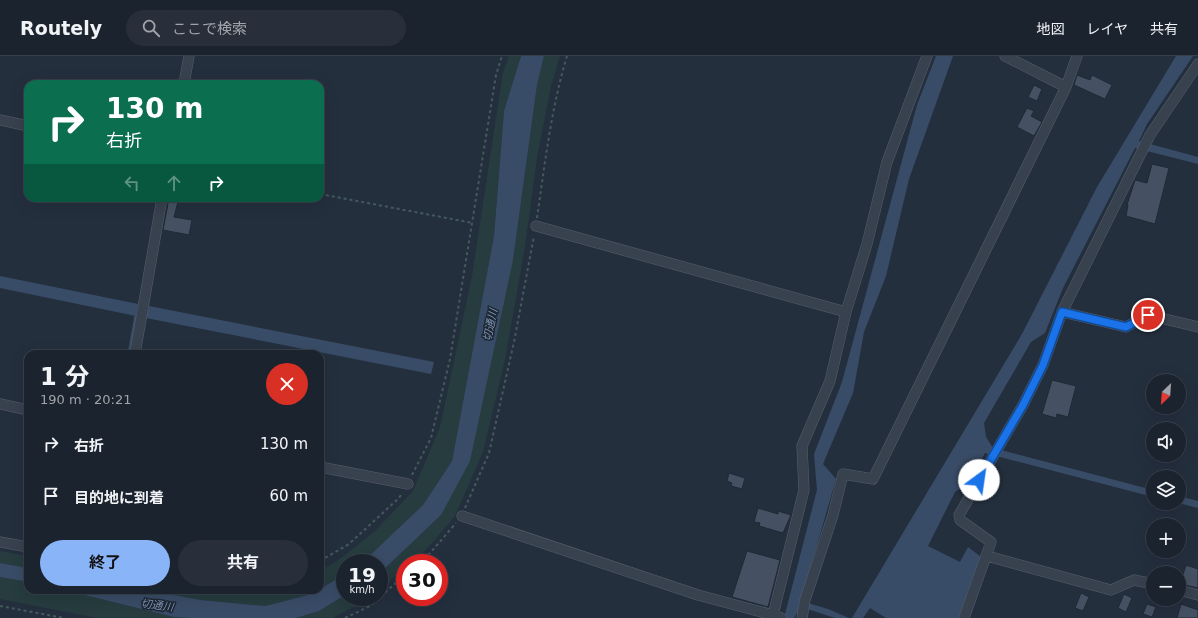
<!DOCTYPE html>
<html lang="ja">
<head>
<meta charset="utf-8">
<style>
  body { margin:0; font-family:"DejaVu Sans","Noto Sans JP",sans-serif; background:#282f3a; color:#f1f3f6; height:100vh; display:flex; flex-direction:column; font-size:15px; white-space:nowrap }
  * { box-sizing:border-box; margin:0 }
  p { font-size:13px; color:#a0a4aa }
  .icon { flex:none; width:22px; height:22px; fill:none; stroke:currentColor; stroke-width:2; stroke-linecap:round; stroke-linejoin:round }
  .map { position:relative; flex:1; overflow:hidden }
  .sheet { position:absolute; left:24px; top:294px; width:300px; height:244px; display:flex; flex-direction:column; background:#1b232e; border-radius:12px; box-shadow:0 4px 16px #0002,0 0 0 1px #39404a }
  .sheet>* { flex:none }
  .guide { position:absolute; left:24px; top:24px; width:300px; height:122px; border-radius:12px; box-shadow:0 4px 16px #0002,0 0 0 1px #39404a; background:#0b6e4f; color:#fff; overflow:hidden }
  .needle { width:26px; rotate:205deg }
  .tools { position:absolute; left:1146px; top:318px; display:grid; gap:8px }
  .tools a { display:grid; place-items:center; width:40px; height:40px; border-radius:50%; background:#1b232e; box-shadow:0 4px 16px #0002,0 0 0 1px #39404a; font-size:20px }
  .speed { position:absolute; left:336px; top:498px; display:flex; gap:8px; font-size:20px; font-weight:700; text-align:center }
  .speed>* { display:grid; place-content:center; width:52px; height:52px; border-radius:50%; background:#1b232e; box-shadow:0 4px 16px #0002,0 0 0 1px #39404a; line-height:1 }
  .speed small { font-size:10px; font-weight:400 }
  .speed .limit { border:6px solid #d22; background:#fff; color:#111 }
  .pin { position:absolute; display:grid; place-items:center; width:34px; height:34px; color:#fff; margin:-17px; border:2px solid #fff; border-radius:50%; box-shadow:0 1px 4px #0007 }
  .me { position:absolute; width:44px; margin:-22px; rotate:31deg; stroke-linejoin:round; filter:drop-shadow(0 0 3px #0008) }
  .turn { display:flex; align-items:center; gap:14px; height:84px; padding:0 16px; font-size:18px }
  .turn .icon { width:52px; height:52px; stroke-width:2.5 }
  .turn b { display:block; font-size:28px; line-height:34px }
  .lanes { display:flex; align-items:center; height:38px; padding:0 16px; background:#0003; justify-content:center; gap:20px; direction:ltr }
  .lanes .off { opacity:.35 }
  .round { display:grid; place-items:center; flex:none; width:42px; height:42px; border-radius:21px; background:#282f3a }
  .overview { display:flex; align-items:center; justify-content:space-between; height:68px; padding:0 16px }
  h1 { font-size:24px; font-weight:700; line-height:30px }
  .action { display:flex; gap:8px; margin-top:auto; padding:8px 16px }
  .action a { flex:1; height:46px; border-radius:24px; background:#8ab4f8; color:#111; font-size:16px; font-weight:700; line-height:46px; text-align:center }
  .action a+a { background:#282f3a; color:#f1f3f6 }
  ul { padding:0; list-style:none }
  li { display:flex; align-items:center; gap:12px; height:52px; padding:0 16px }
  li div { flex:1 }
  li b { display:block; font-size:15px }
  li em { font-style:normal }
  header { display:flex; align-items:center; gap:24px; box-sizing:border-box; height:56px; padding:0 20px; background:#1b232e; border-bottom:1px solid #39404a }
  header strong { font-size:19px }
  nav { display:flex; gap:22px; margin-inline-start:auto; font-size:14px }
  .search { width:280px; height:36px; background:#282f3a; display:flex; align-items:center; gap:10px; box-sizing:border-box; padding:0 14px; border-radius:22px; color:#a0a4aa; font-size:15px }
  .map>svg:first-child { display:block }
</style>
</head>
<body>
<header>
<strong>Routely</strong>
<div class="search"><svg class="icon" aria-label="search" viewBox="0 0 24 24"><circle cx="10" cy="10" r="6"/><path d="M15 15l6 6"/></svg>ここで検索</div>
<nav><a>地図</a><a>レイヤ</a><a>共有</a></nav>
</header>
<div class="map">
<svg width="1198" height="562" viewBox="0 0 1198 562">
  <rect width="100%" height="100%" fill="#242f3e"/>
  <path fill="#263c3f" d="M509,0H521L504,55L494,180L452,405L423,449L363,507H345V518L320,533V514L336,506L375,475L413,435L440,371L472,220L503,16Z
    M544,0H560L551,30L537,102L525,191L505,304L483,396L455,460L424,496L411,507H405V512L379,534V518L441,459L513,204L537,29Z
    M0,495L28,500V512L0,507Z
    M0,521L28,526V534H64L174,561L189,562H98L0,543Z
    M146,534H226L242,537L259,534H319L312,538L265,550L201,544Z
    M345,539V541H371L365,546L332,562H296L319,555Z"/>
  <path fill="#394c67" d="M521,0H544L537,29L513,204L470,405L441,459L379,518V507H362L423,449L452,405L494,180L504,55Z
    M936,0H953L909,123L886,220L864,276L853,337L823,408L836,423L801,545L828,553L849,562H835L801,551L794,562H784L817,434L814,398L842,326L917,49Z
    M1176,0H1193L1147,68L1139,85L1198,101V108L1135,92L1063,232L1045,277L1031,286L984,367L986,381L993,392L1153,434V441L985,397L968,427L955,436L928,490L960,506L968,491L981,501L960,562H886L870,552L863,562H852L1022,278L1097,131Z
    M0,220L138,248L136,260L0,232Z
    M149,250L434,306L431,318L146,262Z
    M1179,440L1198,445V452L1178,447Z
    M0,507L28,512V526L0,521Z
    M345,518V539L319,555L296,562H189L174,561L64,534H146L201,544L265,550L312,538Z"/>
  <g fill="none" stroke-linecap="round" stroke-linejoin="round">
    <path stroke="#394c67" stroke-width="3" d="M129,298L136,259"/>
  </g>
  <path fill="#455162" stroke="#1f2835" d="M1077,19L1090,24L1092,19L1112,29L1105,43L1074,29Z
    M1034,29L1042,33L1037,45L1028,41Z
    M1027,52L1034,55L1031,60L1042,66L1034,80L1017,71Z
    M1152,108L1169,112L1155,168L1126,160L1128,149H1127L1135,124L1147,127Z
    M169,142H179L174,161L192,164L189,179L163,174Z
    M1052,324L1076,330L1068,361L1057,358L1056,362L1042,358Z
    M729,417L745,422L742,433L731,430L732,427L727,425Z
    M758,452L778,458V455L791,459L783,477L759,470L760,467L754,466Z
    M747,495L780,504L768,551L732,541Z
    M1186,509L1198,513V532L1180,528Z
    M1081,537L1089,541L1083,555L1075,552Z
    M1124,538L1132,542L1126,556L1118,552Z
    M1147,548L1156,551L1152,561L1143,558Z
    M1181,548L1198,554V562H1177Z"/>
  <g fill="none" stroke-linecap="round" stroke-linejoin="round">
    <defs>
      <path id="minor" d="M1005,0L1066,31
        M184,28L189,0
        M0,64L28,70
        M536,170L846,256
        M1062,256L1126,271L1148,259L1198,271
        M135,298L162,142
        M0,348L28,354
        M320,411L408,428
        M462,460L698,539L773,559L770,562
        M0,486L28,491
        M987,500L1111,534L1134,524L1153,528
        M1179,534L1198,539
        M781,562L773,559L804,434L802,390L830,325L846,256L867,188L887,106L927,0
        M802,562L805,544L833,459L843,418L873,423L1066,31L1077,0
        M964,562L991,486L960,464L959,459L1023,349L1043,309L1062,256L1150,79L1198,8"/>
    </defs>
    <use href="#minor" stroke="#565f6c" stroke-width="11"/>
    <path stroke="#44595c" stroke-width="2" stroke-dasharray="3 3" stroke-linecap="butt" d="M320,138L473,167
      M537,162C545,107 551,53 567,0
      M412,419L431,382L450,303L496,19L502,0
      M465,452L489,397L514,286L534,180
      M320,505L349,488L399,442L402,437
      M419,507L431,496L456,467
      M0,550L64,562
      M345,562L370,550L405,519"/>
    <use href="#minor" stroke="#38414e" stroke-width="10"/>
  </g>
  <g fill="none" stroke-linecap="round" stroke-linejoin="round">
    <defs>
      <path id="route" d="M979,424L1023,349L1043,309L1062,256L1126,271L1148,259"/>
    </defs>
    <use href="#route" stroke="#114b97" stroke-width="10"/>
    <use href="#route" stroke="#1a73e8" stroke-width="7"/>
  </g>
  <g text-anchor="middle" stroke-width="3" stroke-linejoin="round" paint-order="stroke">
    <g font-size="11" font-style="italic" fill="#7c92b1" stroke="#1d2633">
      <text transform="translate(490 269) rotate(-78)" y="4">切通川</text>
      <text transform="translate(157 549) rotate(7)" y="4">切通川</text>
    </g>
  </g>
</svg>
<div class="tools">
<a><svg class="needle" viewBox="-14 -14 28 28"><path d="M0-13l5 13h-10z" fill="#e53935"/><path d="M0 13l5-13h-10z" fill="#a0a4aa"/></svg></a>
<a><svg class="icon" aria-label="sound" viewBox="0 0 24 24"><path d="M4 9h4l5-4v14l-5-4H4zM17 9q2 3 0 6"/></svg></a>
<a><svg class="icon" aria-label="layers" viewBox="0 0 24 24"><path d="M12 4l9 5-9 5-9-5zM3 14l9 5 9-5"/></svg></a>
<a>+</a>
<a>−</a>
</div>
<div class="speed"><div>19<small>km/h</small></div><div class="limit">30</div></div>
<div class="pin" style="left:1148px;top:259px;background:#d93025"><svg class="icon" aria-label="arrive" viewBox="0 0 24 24"><path d="M6 21V4h12l-3 4 3 4H6"/></svg></div>
<svg class="me" style="left:979px;top:424px" viewBox="-20 -20 40 40"><circle r="19" fill="#fff"/><path d="M0-13L10 11 0 6-10 11z" fill="#1a73e8"/></svg>
<div class="guide">
<div class="turn"><svg class="icon" aria-label="right" viewBox="0 0 24 24"><path d="M7 20v-9h11M14 6l5 5-5 5"/></svg><div><b>130 m</b>右折</div></div>
<div class="lanes"><svg class="icon off" aria-label="left" viewBox="0 0 24 24"><path d="M17 20v-9H6M10 6l-5 5 5 5"/></svg><svg class="icon off" aria-label="ahead" viewBox="0 0 24 24"><path d="M12 20V5M6 11l6-6 6 6"/></svg><svg class="icon" aria-label="right" viewBox="0 0 24 24"><path d="M7 20v-9h11M14 6l5 5-5 5"/></svg></div>
</div>
<section class="sheet">
<div class="overview"><div><h1>1 分</h1><p>190 m · 20:21</p></div><a class="round" style="background:#d93025;color:#fff"><svg class="icon" aria-label="close" viewBox="0 0 24 24"><path d="M6 6l12 12M18 6L6 18"/></svg></a></div>
<ul>
<li><svg class="icon" aria-label="right" viewBox="0 0 24 24"><path d="M7 20v-9h11M14 6l5 5-5 5"/></svg><div><b>右折</b></div><em>130 m</em></li>
<li><svg class="icon" aria-label="arrive" viewBox="0 0 24 24"><path d="M6 21V4h12l-3 4 3 4H6"/></svg><div><b>目的地に到着</b></div><em>60 m</em></li>
</ul>
<div class="action"><a>終了</a><a>共有</a></div>
</section>
</div>
</body>
</html>
